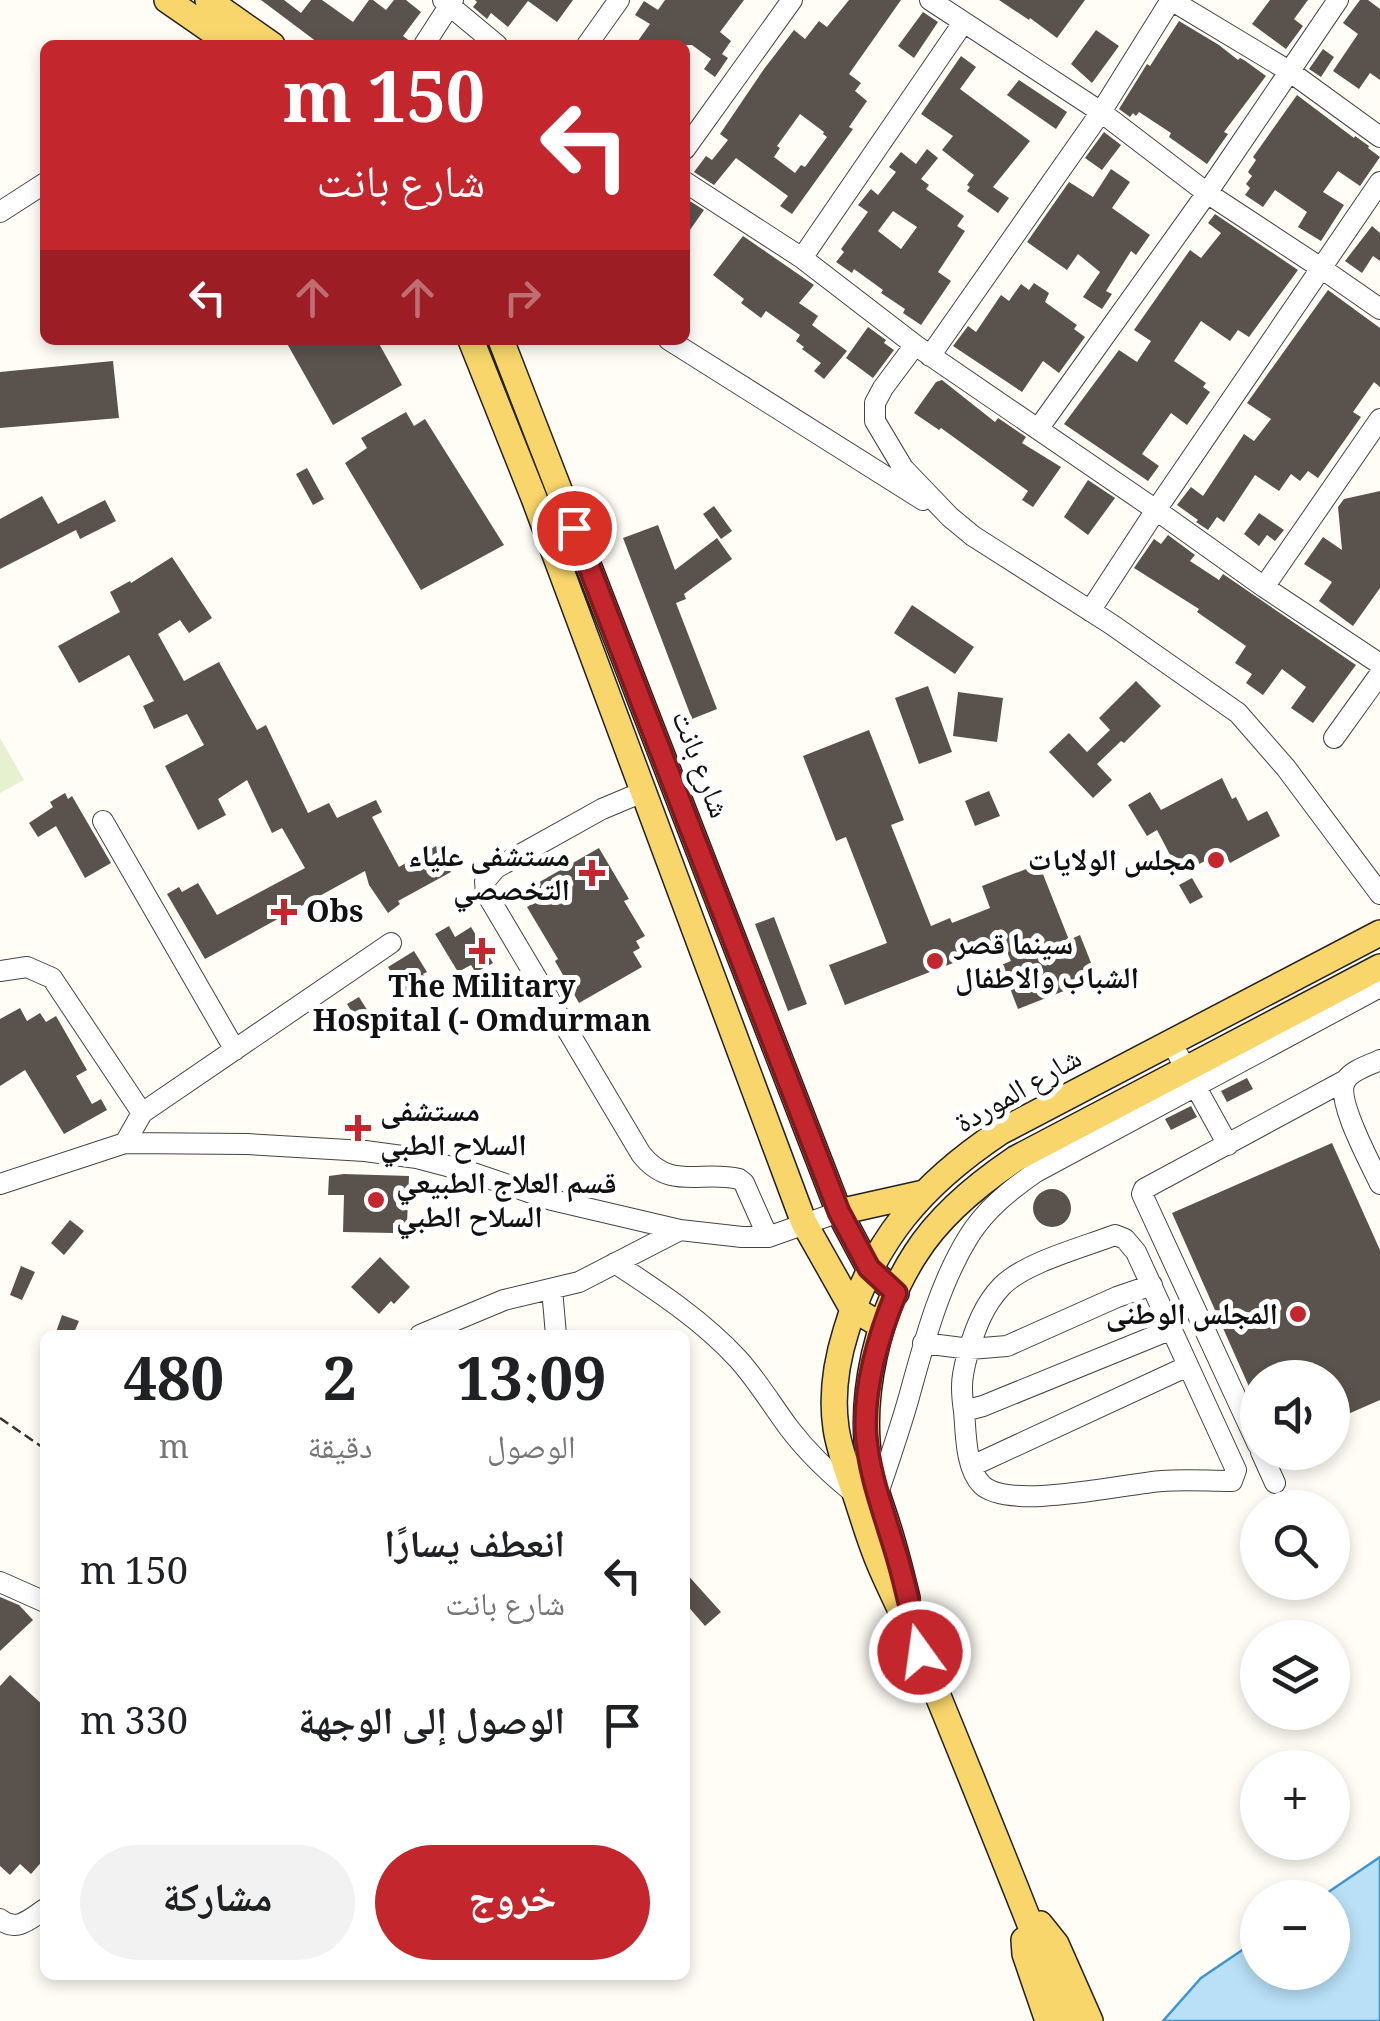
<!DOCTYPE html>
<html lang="ar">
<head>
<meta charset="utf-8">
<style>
  body { margin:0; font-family:Georgia,"Noto Naskh Arabic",serif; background:#f2f2f2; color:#202124; direction:rtl; height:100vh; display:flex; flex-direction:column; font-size:38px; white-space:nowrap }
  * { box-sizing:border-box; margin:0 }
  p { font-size:32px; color:#757577 }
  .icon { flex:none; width:55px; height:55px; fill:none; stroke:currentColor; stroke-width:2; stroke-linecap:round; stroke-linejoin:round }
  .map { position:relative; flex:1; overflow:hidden; direction:ltr }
  .side { position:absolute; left:40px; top:1330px; width:650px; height:650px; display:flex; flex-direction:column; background:#fff; border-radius:15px; box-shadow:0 5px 15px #0003; direction:rtl }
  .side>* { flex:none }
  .hud { position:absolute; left:40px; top:40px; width:650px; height:305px; border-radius:15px; box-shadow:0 5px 15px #0003; direction:rtl; background:#c4262e; color:#fff; overflow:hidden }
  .controls { position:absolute; left:1240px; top:1360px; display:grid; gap:20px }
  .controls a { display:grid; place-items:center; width:110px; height:110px; border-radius:50%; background:#fff; box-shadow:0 5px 15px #0003; font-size:50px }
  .pin { position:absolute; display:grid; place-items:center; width:85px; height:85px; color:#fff; margin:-42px; border:5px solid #fff; border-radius:50%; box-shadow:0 2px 10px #0007 }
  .me { position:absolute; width:110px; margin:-55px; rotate:346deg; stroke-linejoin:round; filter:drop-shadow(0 0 8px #0008) }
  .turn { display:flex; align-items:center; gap:35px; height:210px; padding:0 40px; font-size:45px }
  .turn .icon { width:130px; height:130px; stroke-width:2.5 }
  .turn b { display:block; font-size:70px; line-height:85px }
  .lanes { display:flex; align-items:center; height:95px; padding:0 40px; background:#0003; justify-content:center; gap:50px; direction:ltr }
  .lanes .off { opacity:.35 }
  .eta { display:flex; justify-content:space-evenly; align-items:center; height:170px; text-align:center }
  .eta b { font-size:60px; font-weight:700; line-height:70px }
  .button { display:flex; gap:20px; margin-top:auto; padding:20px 40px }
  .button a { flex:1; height:115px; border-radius:60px; background:#c4262e; color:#fff; font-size:40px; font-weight:700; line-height:115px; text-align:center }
  .button a+a { background:#f2f2f2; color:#202124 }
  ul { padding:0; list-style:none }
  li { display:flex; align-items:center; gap:30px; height:150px; padding:0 40px }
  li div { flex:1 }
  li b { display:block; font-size:38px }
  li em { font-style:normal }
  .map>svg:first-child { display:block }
</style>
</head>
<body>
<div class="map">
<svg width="1380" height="2021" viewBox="0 0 1380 2021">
  <rect width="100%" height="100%" fill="#fffdf5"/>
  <path fill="#e6f2cf" d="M0,738L24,780L0,793Z"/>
  <path fill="#b9e0f7" stroke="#3f96cf" stroke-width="2.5" d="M1380,1857V2021H1163L1201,1978L1257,1940L1258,1972H1332V1898L1321,1897Z"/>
  <path fill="#5a524d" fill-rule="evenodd" d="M261,0H284L301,13L311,0H322L353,22L369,0H373L386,10L394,0H406L421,12L403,36L411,42L410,45H321Z
    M475,0H573L557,22L528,1L508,27L491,13L487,19L473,7L477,2Z
    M665,0H744L720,32L731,41L722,54L728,58L715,77L704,69L711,59L692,45H635L650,24L635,15L644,1L658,10Z
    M849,0H901L849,74L861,83L855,91L867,101L849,127L853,129L792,214L780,206L788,196L736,158L714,185L694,172L706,156L712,160L728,140L720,134L764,69L794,30L805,39L819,21L827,27ZM800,114L824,132L823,134L827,137L805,167L801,165L795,173L774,157L780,148L777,146Z
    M999,0H1085L1057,38L1030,18L1029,20Z
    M1270,0H1308L1294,19L1303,26L1286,49L1252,24Z
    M1360,0H1368L1380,9V80L1370,73L1359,89L1333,71L1358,34L1343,23Z
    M923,12L938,22L914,58L898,46Z
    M1179,21L1219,45L1238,60L1240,58L1244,60L1266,76L1224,132L1228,134L1207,164L1169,137L1171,133L1139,112L1136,116L1133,113L1130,117L1119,109L1147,64L1150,66Z
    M1096,30L1119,46L1092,83L1071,64Z
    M1323,49L1334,57L1321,77L1309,69Z
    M961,56L976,67L960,89L1030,141L993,187L1009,198L998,213L967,191L970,187L967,185L974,175L942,150L953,136L921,114Z
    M1019,80L1067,112L1056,129L1007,95Z
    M1297,95L1354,138L1355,136L1369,146L1368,148L1380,157L1360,186L1338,171L1323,192L1344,205L1321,241L1298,227L1307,212L1275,190L1263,207L1245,195L1250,188L1246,184L1252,176L1248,172L1256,160L1253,157Z
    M1104,132L1121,145L1102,170L1085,158Z
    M927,149L938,158L921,179L929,185L926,189L964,216L957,226L965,231L938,272L951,281L921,325L903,313L905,309L881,293L883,290L854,269L852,273L836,262L844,252L841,249L868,212L858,205L871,189L878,195L896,172L889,167L901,152L916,164ZM893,211L917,227L901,249L878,231Z
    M1111,169L1130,182L1112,208L1150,235L1136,255L1131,251L1106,291L1112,294L1102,309L1083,297L1100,272L1078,254L1067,270L1027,242L1069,182L1093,197Z
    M685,198L704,210L685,237Z
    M1215,214L1298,270L1249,337L1238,330L1230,341L1201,321L1174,361L1206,383L1203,387L1210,392L1187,425L1171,413L1142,454L1159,466L1148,481L1064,424L1119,350L1137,362L1151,341L1134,330L1190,250L1201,258L1221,233L1208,223Z
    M1372,226L1380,233V261L1373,256L1362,273L1345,261Z
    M743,236L814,285L799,303L818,316L812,325L847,351L824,379L814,371L821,363L802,349L804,347L796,341L800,335L766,311L761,318L741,303L744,299L713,275Z
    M1034,283L1049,293L1045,302L1077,325L1074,329L1085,337L1059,373L1043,361L1022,392L953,346L968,326L976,332L1001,295L1009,301L1021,284L1029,290Z
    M1328,290L1380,328V387L1374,382L1353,412L1361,417L1318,478L1308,471L1300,481L1291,474L1279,491L1255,475L1224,522L1217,517L1208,530L1196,522L1198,520L1177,505L1191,487L1203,496L1244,434L1254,441L1271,419L1247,403Z
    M868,327L886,340L884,343L894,350L873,378L846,358Z
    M285,340H377L402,385L333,425Z
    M113,361L119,418L0,428V372Z
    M942,380L995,422L998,418L1026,437L1022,443L1061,467L1033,507L1022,500L1028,491L941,428L939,430L914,413L936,382Z
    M406,412L414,426L425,419L504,545L421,590L345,463L367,448L361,438Z
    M307,468L324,499L313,505L296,474Z
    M1088,480L1115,498L1088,535L1064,517Z
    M1380,491V588L1353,626L1319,601L1332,582L1304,564L1323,537L1342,550L1338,507L1344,499Z
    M42,496L58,524L105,500L116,521L80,539L76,530L0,569V519Z
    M714,506L732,531L721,539L703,514Z
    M1259,513L1284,530L1275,541L1267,535L1259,546L1244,534Z
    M658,525L675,570L717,538L732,559L684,594L686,599L676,603L717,709L692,719L623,538Z
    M1168,535L1195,555L1190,561L1219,580L1223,574L1356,665L1313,723L1291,708L1306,687L1282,669L1263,695L1246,683L1252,674L1235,663L1246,646L1197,612L1199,609L1134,568L1154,539L1161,544Z
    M172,557L212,618L189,633L180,620L158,634L184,681L219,662L257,730L266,725L308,813L329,803L337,818L376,800L382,812L372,817L399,867L436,846L451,872L398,901L400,904L388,913L369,885L365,871L205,959L167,894L179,887L182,892L198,883L217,915L305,868L282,828L272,833L247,780L218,799L226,815L198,830L165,766L204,745L187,714L154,729L143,706L154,701L129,655L79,683L58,646L120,612L110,592L130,581L131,583Z
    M912,605L974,647L955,674L894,633Z
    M1136,681L1161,706L1124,743L1121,741L1097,764L1112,780L1093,798L1049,752L1069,733L1087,752L1110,730L1099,718Z
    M928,686L952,752L919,764L895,698Z
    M958,692L1003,698L997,742L953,736Z
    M869,730L904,820L891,825L931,926L950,918L952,923L990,908L982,886L1039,864L1069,940L1080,935L1097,978L1018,1009L1001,965L1011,961L1001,938L964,952L966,958L845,1005L829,965L887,943L846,837L836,841L803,756Z
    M1222,778L1232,799L1236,797L1248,821L1267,811L1280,836L1230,863L1224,851L1180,874L1157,830L1147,836L1128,805L1150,792L1161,810Z
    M989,791L1000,816L975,826L965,801Z
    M65,793L68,799L72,796L111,863L85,878L56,826L38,837L29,823L53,807L50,802Z
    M599,848L629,899L624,901L645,936L636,941L640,948L633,952L642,967L579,1003L555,961L558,959L527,907L544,897L536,884Z
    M1192,878L1203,897L1190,904L1179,885Z
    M774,917L807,1004L788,1011L755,924Z
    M449,926L455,937L471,927L493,963L476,973L471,965L458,972L435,934Z
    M414,951L427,972L423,974L429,983L407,997L388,967Z
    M359,997L379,1029L367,1036L347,1004Z
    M20,1008L27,1021L40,1013L46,1022L56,1016L87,1070L76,1076L92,1104L101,1099L107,1110L64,1134L25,1070L0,1086V1019Z
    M1247,1078L1253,1089L1227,1102L1221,1091Z
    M1191,1106L1197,1117L1171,1130L1165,1119Z
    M1332,1143L1380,1250V1400L1332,1421V1378H1258V1407L1172,1213Z
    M344,1174L409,1176L407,1224L393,1223V1233L343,1232L344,1195H328L329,1176Z
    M1033 1208a19 19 0 1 1 38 0a19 19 0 1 1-38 0Z
    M70,1220L84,1231L64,1255L51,1243Z
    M380,1257L410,1287L394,1304L391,1301L379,1314L351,1287Z
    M21,1266L35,1272L22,1300L10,1295Z
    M62,1315L79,1321L73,1335H55Z
    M685,1572L721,1612L705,1626L685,1603Z
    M0,1597L19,1605L33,1620L0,1651Z
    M10,1675L45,1707V1858L31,1874L20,1864L10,1875L0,1866V1686Z"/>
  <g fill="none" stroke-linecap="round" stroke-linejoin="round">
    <defs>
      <path id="minor" d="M443,0L497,45
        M930,0L1101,112L1207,193L1321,268L1380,309
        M1171,0L1289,71L1380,137
        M424,45L453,0
        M587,45L619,0
        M685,149L792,0
        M685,182L802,258L915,345L1156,510L1264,587L1380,664
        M0,212L45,183
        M802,258L963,23
        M669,340L923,500
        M915,345L883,388L875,403V421L903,468L950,517L973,536L1111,624L1238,713L1286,768L1380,894
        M930,356L1101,112L1171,0
        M1038,429L1207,193L1338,0
        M1264,587L1380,419
        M1090,611L1156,510L1380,182
        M1334,738L1380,674
        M645,791L602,809L496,868L485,881L486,893L641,1154C670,1191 701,1170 739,1179L744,1183L768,1237
        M103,821L235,1050
        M0,971L27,967L52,978L142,1113
        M1171,1042L1228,1145
        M1380,1060C1370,1065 1352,1070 1346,1080C1334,1098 1371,1164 1380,1184
        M125,1143L142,1113L391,943
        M0,1184L125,1143L247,1144L365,1151L417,1158L470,1172L552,1200L680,1230L742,1237H768L839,1212
        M615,1263C658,1291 703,1321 738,1359C757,1380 772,1405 789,1428C808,1453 830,1474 855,1494
        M552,1289L556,1335
        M420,1335L504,1300L579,1282L680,1230
        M923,1343L970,1349L1007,1346L1117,1297L1152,1285
        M964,1411C966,1432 965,1468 982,1485C1010,1511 1123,1484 1162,1481C1186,1479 1208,1481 1232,1481L1236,1470L1136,1252L1125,1239L1115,1235C1084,1247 1023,1263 1001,1287C984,1305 976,1327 969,1349C962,1374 960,1385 964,1411L983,1406L1172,1329
        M1258,1445L1142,1194L1144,1189L1344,1081
        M1261,1452L1275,1483
        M972,1466L1188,1366
        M878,1493C889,1461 900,1429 909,1397C924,1343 939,1284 969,1236C986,1209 1010,1190 1036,1172L1380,987
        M0,1582L45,1602
        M0,1919C16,1933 30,1919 45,1909"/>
      <path id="major" d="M167,0L232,45
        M208,0L272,45
        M471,340L534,498L804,1223L852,1308L882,1326
        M501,340L839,1212L869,1268L896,1293
        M839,1212L924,1193
        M907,1598C901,1573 895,1549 887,1524C881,1505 873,1485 870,1466C858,1397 878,1311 916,1253C940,1215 978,1184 1015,1159L1380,967
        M1040,1924L1056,1944L1090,2021
        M1024,1940L1025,1954L1048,2021
        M1068,2021C1022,1903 975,1786 927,1669C913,1633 895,1600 880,1565C870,1542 863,1517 855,1493C848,1472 839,1450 836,1428C831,1394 836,1363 846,1331C873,1240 922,1184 1000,1132L1380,933"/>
    </defs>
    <use href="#minor" stroke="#444" stroke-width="22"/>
    <use href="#major" stroke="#222" stroke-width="28"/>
    <path stroke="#333" stroke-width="2.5" stroke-dasharray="10 5" stroke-linecap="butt" d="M0,1418L45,1449"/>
    <use href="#minor" stroke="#fff" stroke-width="20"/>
    <use href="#major" stroke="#f9d66b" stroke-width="25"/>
  </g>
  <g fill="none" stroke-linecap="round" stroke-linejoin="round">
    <defs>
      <path id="route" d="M574,528L839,1212L869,1268L896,1293C878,1337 863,1387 866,1435C869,1474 883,1510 894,1547C905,1581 912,1617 920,1652"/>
    </defs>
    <use href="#route" stroke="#7f191e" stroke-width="25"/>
    <use href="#route" stroke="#c4262e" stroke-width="18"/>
  </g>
  <g fill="#c4262e" stroke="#fff" stroke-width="4">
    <circle cx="1216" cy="860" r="10"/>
    <path d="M587 858h10v10h10v10h-10v10h-10v-10h-10v-10h10z"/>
    <path d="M279 897h10v10h10v10h-10v10h-10v-10h-10v-10h10z"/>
    <path d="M477 936h10v10h10v10h-10v10h-10v-10h-10v-10h10z"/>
    <circle cx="935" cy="961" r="10"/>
    <path d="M353 1113h10v10h10v10h-10v10h-10v-10h-10v-10h10z"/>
    <circle cx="376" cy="1200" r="10"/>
    <circle cx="1298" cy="1314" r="10"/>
  </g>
  <g text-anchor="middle" stroke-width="10" stroke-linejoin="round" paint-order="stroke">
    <g font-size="30" fill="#111" stroke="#fff">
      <text transform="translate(701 764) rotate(69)" y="10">شارع بانت</text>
      <text transform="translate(1018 1090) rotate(-30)" y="10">شارع الموردة</text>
    </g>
    <g font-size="30" font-weight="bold" fill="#111" stroke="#fff" text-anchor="start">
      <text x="570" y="866" text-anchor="end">مستشفى علياء<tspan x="570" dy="34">التخصصي</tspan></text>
      <text x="1196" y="870" text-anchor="end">مجلس الولايات</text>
      <text x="306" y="922">Obs</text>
      <text x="955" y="954">سينما قصر<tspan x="955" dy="34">الشباب والاطفال</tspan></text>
      <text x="482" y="997" text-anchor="middle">The Military<tspan x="482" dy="34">Hospital (- Omdurman</tspan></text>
      <text x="380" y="1121">مستشفى<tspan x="380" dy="34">السلاح الطبي</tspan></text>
      <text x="396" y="1193">قسم العلاج الطبيعي<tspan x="396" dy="34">السلاح الطبي</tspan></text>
      <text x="1278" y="1324" text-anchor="end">المجلس الوطنى</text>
    </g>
  </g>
</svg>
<div class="controls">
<a><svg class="icon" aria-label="sound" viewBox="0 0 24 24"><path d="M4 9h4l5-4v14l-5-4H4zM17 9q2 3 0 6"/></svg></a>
<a><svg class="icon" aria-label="search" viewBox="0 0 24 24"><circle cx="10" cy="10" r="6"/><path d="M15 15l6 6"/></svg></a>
<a><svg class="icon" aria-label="layers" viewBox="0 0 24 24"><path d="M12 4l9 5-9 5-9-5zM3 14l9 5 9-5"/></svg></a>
<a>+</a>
<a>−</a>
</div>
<div class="pin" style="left:574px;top:528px;background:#d93025"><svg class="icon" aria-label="arrive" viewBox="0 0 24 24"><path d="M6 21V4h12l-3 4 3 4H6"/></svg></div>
<svg class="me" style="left:920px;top:1652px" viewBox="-20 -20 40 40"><circle r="17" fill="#c4262e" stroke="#fff" stroke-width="3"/><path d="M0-11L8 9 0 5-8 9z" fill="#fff"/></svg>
<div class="hud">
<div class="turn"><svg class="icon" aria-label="left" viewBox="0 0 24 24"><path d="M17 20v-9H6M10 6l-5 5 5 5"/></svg><div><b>150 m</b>شارع بانت</div></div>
<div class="lanes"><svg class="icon" aria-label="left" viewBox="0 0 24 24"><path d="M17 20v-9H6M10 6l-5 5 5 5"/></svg><svg class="icon off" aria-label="ahead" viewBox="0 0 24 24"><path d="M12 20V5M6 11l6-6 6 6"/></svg><svg class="icon off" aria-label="ahead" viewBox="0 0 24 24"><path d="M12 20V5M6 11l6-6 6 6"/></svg><svg class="icon off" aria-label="right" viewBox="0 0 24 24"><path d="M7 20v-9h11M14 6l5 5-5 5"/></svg></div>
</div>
<section class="side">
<div class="eta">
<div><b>13:09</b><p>الوصول</p></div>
<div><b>2</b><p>دقيقة</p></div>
<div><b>480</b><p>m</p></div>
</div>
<ul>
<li><svg class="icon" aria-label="left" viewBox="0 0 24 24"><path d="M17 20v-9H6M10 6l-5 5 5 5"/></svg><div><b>انعطف يسارًا</b><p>شارع بانت</p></div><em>150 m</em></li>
<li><svg class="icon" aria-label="arrive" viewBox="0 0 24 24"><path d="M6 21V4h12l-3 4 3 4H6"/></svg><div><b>الوصول إلى الوجهة</b></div><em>330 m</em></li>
</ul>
<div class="button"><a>خروج</a><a>مشاركة</a></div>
</section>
</div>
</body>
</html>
